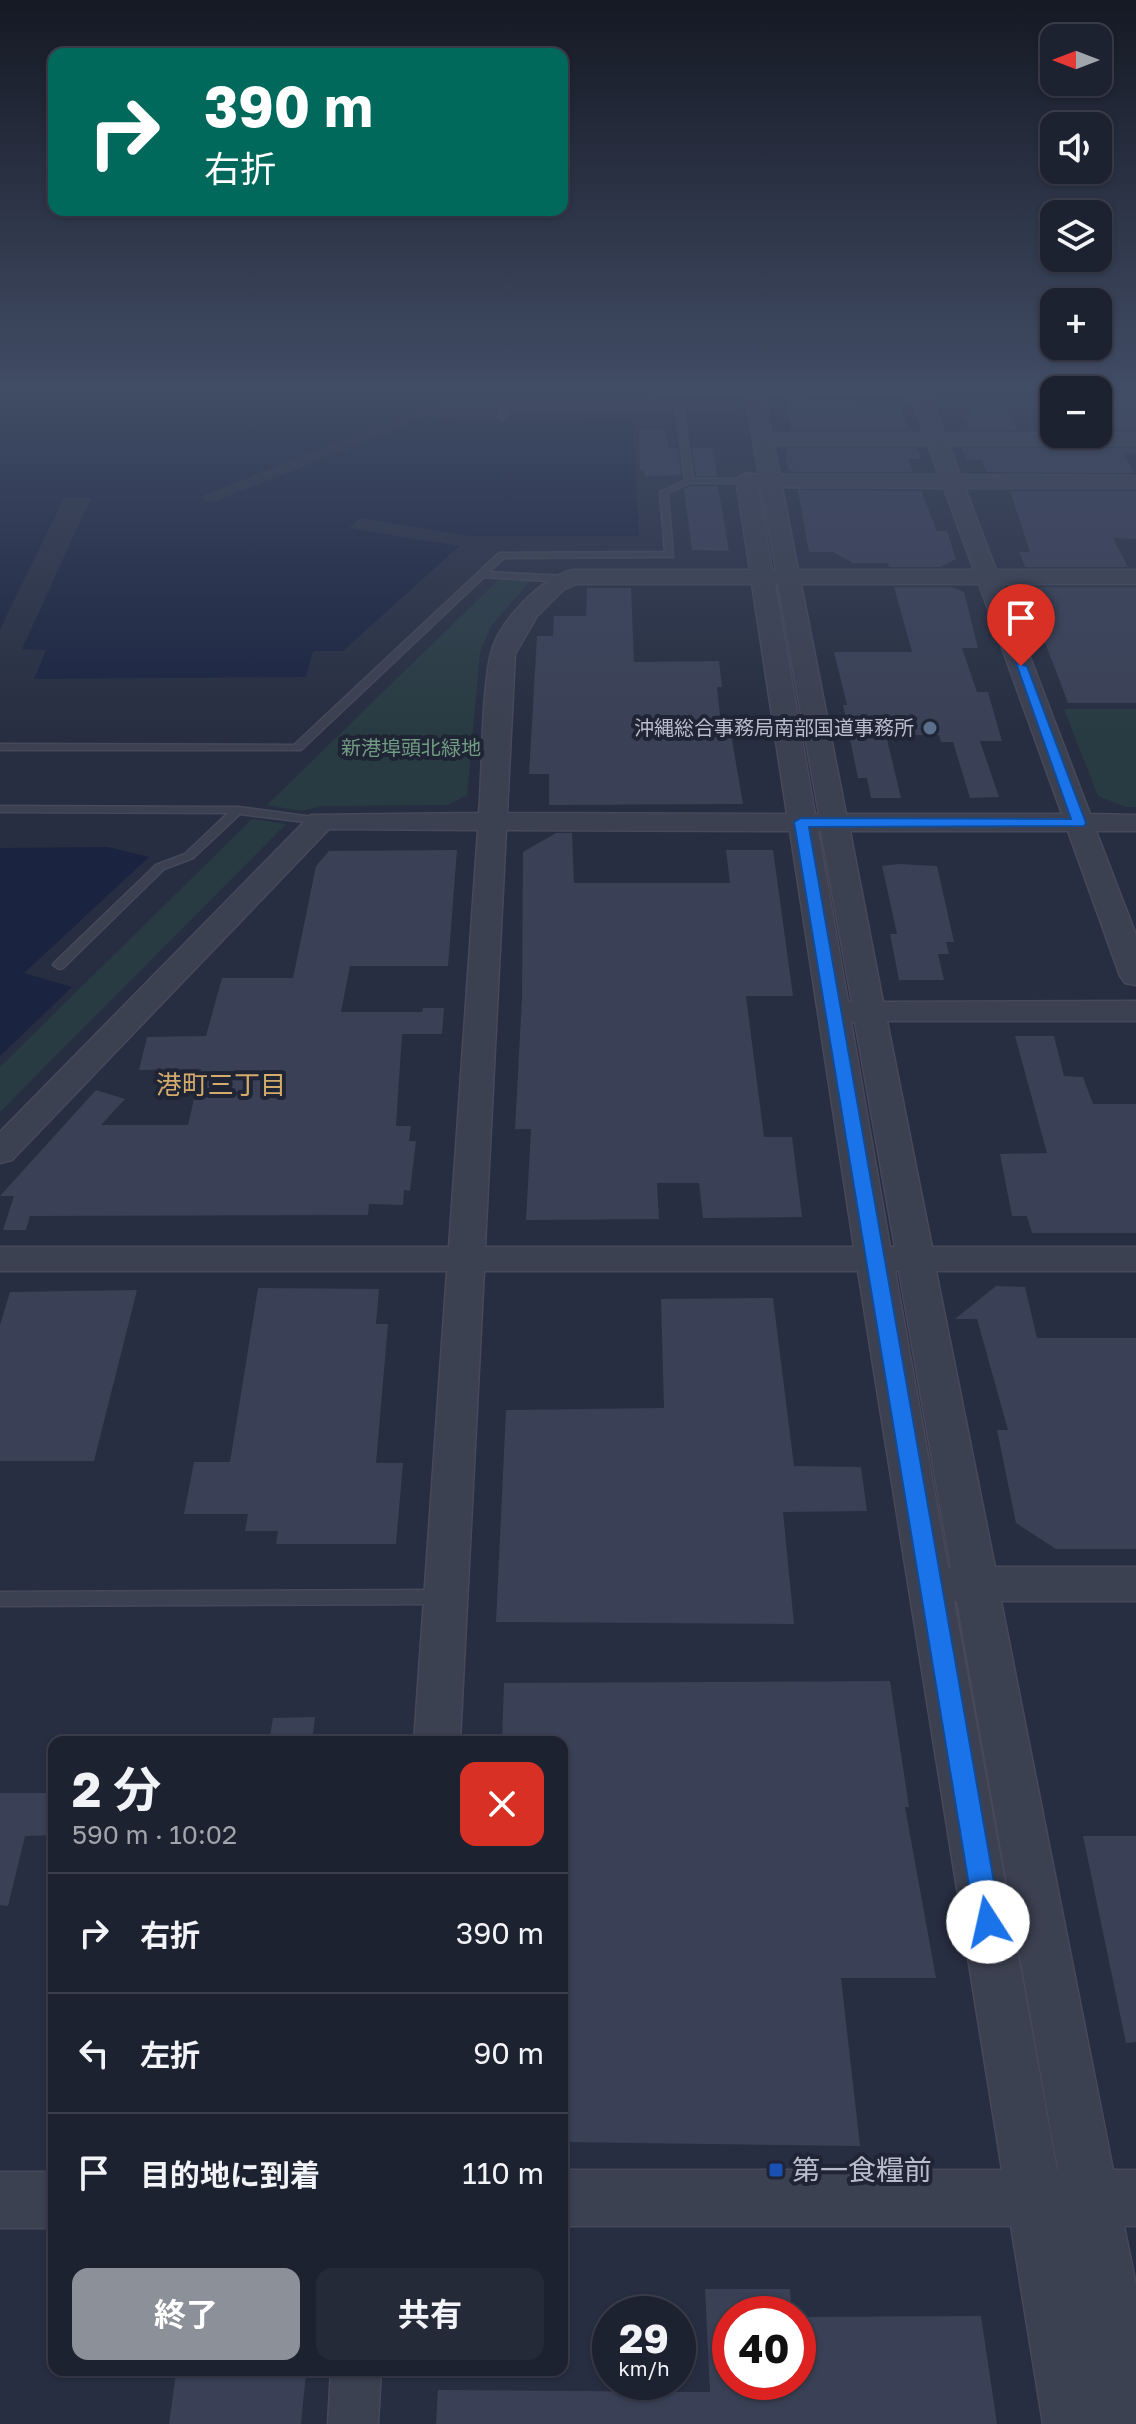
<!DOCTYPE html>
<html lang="ja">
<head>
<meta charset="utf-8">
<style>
  body { margin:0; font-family:"Golos Text","Noto Sans JP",sans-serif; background:#252a39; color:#f1f3f6; height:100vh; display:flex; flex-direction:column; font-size:30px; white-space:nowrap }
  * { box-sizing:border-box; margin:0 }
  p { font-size:26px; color:#a0a4ab }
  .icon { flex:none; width:44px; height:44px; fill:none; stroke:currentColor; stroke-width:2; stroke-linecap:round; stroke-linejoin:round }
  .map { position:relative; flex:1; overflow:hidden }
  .panel { position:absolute; left:48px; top:1736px; width:520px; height:640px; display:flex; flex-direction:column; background:#1d2231; border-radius:16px; box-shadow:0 2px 6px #0004,0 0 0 2px #3b3f4d }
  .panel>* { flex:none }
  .guide { position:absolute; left:48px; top:48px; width:520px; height:168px; border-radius:16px; box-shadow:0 2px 6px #0004,0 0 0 2px #3b3f4d; background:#00695c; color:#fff; overflow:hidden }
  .needle { width:52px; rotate:270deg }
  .fabs { position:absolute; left:1040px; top:24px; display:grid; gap:16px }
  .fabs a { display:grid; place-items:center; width:72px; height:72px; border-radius:16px; background:#1d2231; box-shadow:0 2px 6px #0004,0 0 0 2px #3b3f4d; font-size:40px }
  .speed { position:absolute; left:592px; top:2296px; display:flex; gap:16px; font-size:40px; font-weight:700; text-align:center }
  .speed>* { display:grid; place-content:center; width:104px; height:104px; border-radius:50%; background:#1d2231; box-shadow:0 2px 6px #0004,0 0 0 2px #3b3f4d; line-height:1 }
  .speed small { font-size:20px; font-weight:400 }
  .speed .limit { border:12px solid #d22; background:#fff; color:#111 }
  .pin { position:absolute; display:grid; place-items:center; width:68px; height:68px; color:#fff; margin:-82px -34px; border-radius:50% 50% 50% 0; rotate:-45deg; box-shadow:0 0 8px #0007 }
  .pin .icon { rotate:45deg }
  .me { position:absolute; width:88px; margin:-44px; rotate:350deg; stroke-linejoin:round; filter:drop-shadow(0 0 6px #0008) }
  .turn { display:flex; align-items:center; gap:28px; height:168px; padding:0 24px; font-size:36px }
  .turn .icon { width:104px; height:104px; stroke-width:2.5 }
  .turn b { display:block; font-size:56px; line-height:68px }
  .round { display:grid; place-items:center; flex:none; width:84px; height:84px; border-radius:16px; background:#252a39 }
  .summary { display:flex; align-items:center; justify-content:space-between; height:136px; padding:0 24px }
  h1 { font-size:48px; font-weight:700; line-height:60px }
  .primary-button { display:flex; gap:16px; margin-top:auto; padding:16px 24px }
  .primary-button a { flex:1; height:92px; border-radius:16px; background:#8c9099; color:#fff; font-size:32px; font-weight:700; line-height:92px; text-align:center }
  .primary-button a+a { background:#252a39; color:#f1f3f6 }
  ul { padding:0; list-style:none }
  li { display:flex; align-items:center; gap:24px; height:120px; padding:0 24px; border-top:2px solid #3b3f4d }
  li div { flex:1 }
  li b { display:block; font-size:30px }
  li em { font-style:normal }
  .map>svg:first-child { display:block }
</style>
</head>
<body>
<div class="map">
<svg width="1136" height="2424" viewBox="0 0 1136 2424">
  <rect width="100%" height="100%" fill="#272e41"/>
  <path fill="#293b42" d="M500,578L530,581L491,626L480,652L467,795L447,805L322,806L301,811L267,805Z
    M1064,709H1136V807H1126L1098,796Z
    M252,819L286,824L0,1112V1067Z"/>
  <path fill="#1a233f" d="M0,390H466L200,497L211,503L429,416L456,423L633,422L639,536H469L360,518L349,528L459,546L343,651H313L306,677L34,679L46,650L22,649L91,498H64L0,629Z
    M108,847L149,857L24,973L72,987L0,1056V848Z"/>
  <path fill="#3a4157" d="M1098,397H1136V430H1098Z
    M785,399L899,404L909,430H791Z
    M969,406H1006L1017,430H953L968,428L963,415H972Z
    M639,430H666L668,448H678L681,475L645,476L644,470H640Z
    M692,448H713L717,476H696Z
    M788,448H917L921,459H908L913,472H794L788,470L785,450Z
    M961,448H1136V454L1124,453L1134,473L986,472L982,460H967Z
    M691,486H718L729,551L692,550L684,489Z
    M798,490L921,491L937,531H947L956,559L940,567H889L888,563H853L833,552H809Z
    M1010,491H1136V539L1113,538L1128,567H1025L1019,552H1030Z
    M894,587H951L964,592L978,648H962L977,692H988L1002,741H980L999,797L970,798L953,742H941L939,735H886L901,798H871L867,778H858L843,705H847L834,652H912Z
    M1033,587H1136V703H1068L1043,637L1048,635L1030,592H1034Z
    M587,588H631L634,662L719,661L722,687H717L722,734H731L743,804L549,805V774H529L537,636H553L554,616H586Z
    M556,833H572L574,883H730L726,850H773L793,996H746L764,1137H792L802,1217L703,1218L699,1183H657L659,1219L526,1220L531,1129H515L522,998L523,852Z
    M457,850L448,966H350L341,1012H422L423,1008H444L442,1034H402L396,1126H411L409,1141H416L410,1191L404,1190L403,1205L369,1204L368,1215L30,1216L26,1230H3L14,1196H0L96,1090L125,1099L101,1125H188L201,1069L139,1070L147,1037L206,1036L222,978H293L316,866L329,851Z
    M898,864L937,866L954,942H946L949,954H938L944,980H899L890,934H897L882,866Z
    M1015,1036H1054L1064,1076L1083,1077L1093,1104H1136V1233H1032L1027,1216H1012L1000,1154L1047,1153Z
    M996,1286L1025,1287L1037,1338H1136V1549H1056L1016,1523L997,1430H1008L977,1319H955Z
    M258,1288L379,1289L376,1324H388L376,1463H403L396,1544H276L278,1531H245L248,1514H184L194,1462H230Z
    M137,1290L94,1461H0V1325L10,1292Z
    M773,1298L794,1466L861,1467L867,1511L783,1512L794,1624L496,1622L506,1410L664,1408L661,1299Z
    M890,1681L909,1807H905L936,1978H841L860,2146L562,2142V1742H502L504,1683Z
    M315,1717L312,1742H269L273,1718Z
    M0,1793H54V1835L25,1836L8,1906L0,1905Z
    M1083,1836H1136V2042L1126,2043Z
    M705,2289H790L792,2314H730V2382H798V2317L981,2316L997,2424H436L438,2390L710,2392Z
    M176,2373H306L301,2424H169Z"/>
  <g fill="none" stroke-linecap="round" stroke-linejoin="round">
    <defs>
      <path id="service" d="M736,404L737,406L733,408H683L693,479H746L750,481L746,483H690L668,493L673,557L504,558L489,572L563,576L567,579L563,582L484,577L301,750H0V744L294,745L499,553L665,552L660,492L685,480L676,409H508L507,418L503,420L499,418L501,405Z
        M0,806L238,807L321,818L326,821L321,824L240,814L193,858L164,869L63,968L59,969L53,965L55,962L156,865L185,854L228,813L0,812Z
        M444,1590L450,1592L453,1597L450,1602L444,1604L0,1606V1592Z"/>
      <path id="minor" d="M331,2370H381L378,2424H328Z"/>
      <path id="tertiary" d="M649,390H928L944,433H1136V445H949L960,475L1136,476V488H965L996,570H1136V584H1002L1090,814L1136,815V831H1096L1136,935V985L1125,983L1120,976L1068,831H850L883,1002L1136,1001V1021H887L932,1247H1136V1271H936L995,1567H1136V1601H1001L1113,2170H1136V2226H1124L1136,2285V2424H1043L1011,2226H562V2170H1002L858,1271H484L460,1742H414L447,1271H0V1247H449L478,830L329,829L12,1160L0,1163V1132L311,815L479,813C483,762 481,707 490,657C497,623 540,578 573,570H750L736,479L746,473L759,475L746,396H658ZM765,396H910L924,433H771ZM774,445H928L939,475H780ZM758,487H761L776,570H772ZM782,487L944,488L974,570H798ZM576,584H752L787,814L507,813L515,654L537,616L564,589ZM775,584H778L819,814H815ZM801,584H979L1062,814H846ZM506,830L790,831L854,1247H485ZM818,831H821L852,1002H848ZM851,1022H855L895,1247H890ZM895,1271H899L951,1567L948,1568ZM954,1601H957L1058,2170H1057Z
        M0,2172H54V2228H0Z"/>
    </defs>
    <use href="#service" stroke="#45495a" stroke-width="3"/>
    <use href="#minor" stroke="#45495a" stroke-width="3"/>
    <use href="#tertiary" stroke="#45495a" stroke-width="3"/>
    <use href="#service" fill="#3c4151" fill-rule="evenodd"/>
    <use href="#minor" fill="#3c4151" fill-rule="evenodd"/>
    <use href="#tertiary" fill="#3c4151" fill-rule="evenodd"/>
  </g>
  <linearGradient id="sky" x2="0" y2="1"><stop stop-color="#151924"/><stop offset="0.53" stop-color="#414c65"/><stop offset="1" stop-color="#414c65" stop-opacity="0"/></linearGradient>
  <rect width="1136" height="730" fill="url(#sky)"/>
  <path fill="#1a73e8" stroke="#114b97" stroke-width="2" d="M1016,663L1027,666L1086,823L1084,826L809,827L1001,1922L997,1930L988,1933L979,1930L975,1922L794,822L801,818L1071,819Z"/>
  <circle fill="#5c6f8a" stroke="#202536" stroke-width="3" cx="930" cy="728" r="8"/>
  <rect fill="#1a4fb4" stroke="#202536" stroke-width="3" x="768" y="2162" width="16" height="16" rx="4"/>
  <g text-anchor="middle" stroke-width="8" stroke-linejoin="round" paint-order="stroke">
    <g font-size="20" fill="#b9bccb" stroke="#202536" text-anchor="end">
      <text x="914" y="735">沖縄総合事務局南部国道事務所</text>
    </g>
    <g font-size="20" fill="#719b82" stroke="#202536">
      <text x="411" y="755">新港埠頭北緑地</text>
    </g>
    <g font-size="26" fill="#d2ab6d" stroke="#202536">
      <text x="221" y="1094">港町三丁目</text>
    </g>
    <g font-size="28" fill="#b9bccb" stroke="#202536" text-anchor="start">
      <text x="792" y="2180">第一食糧前</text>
    </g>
  </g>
</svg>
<div class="fabs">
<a><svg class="needle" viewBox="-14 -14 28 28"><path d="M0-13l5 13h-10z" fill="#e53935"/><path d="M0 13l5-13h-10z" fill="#a0a4ab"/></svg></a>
<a><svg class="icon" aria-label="sound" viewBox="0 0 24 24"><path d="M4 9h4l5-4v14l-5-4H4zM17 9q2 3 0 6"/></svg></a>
<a><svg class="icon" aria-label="layers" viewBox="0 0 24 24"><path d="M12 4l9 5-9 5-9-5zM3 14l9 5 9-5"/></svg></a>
<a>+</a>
<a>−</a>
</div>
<div class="speed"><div>29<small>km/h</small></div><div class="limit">40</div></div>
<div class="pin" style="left:1021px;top:666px;background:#d93025"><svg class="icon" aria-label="arrive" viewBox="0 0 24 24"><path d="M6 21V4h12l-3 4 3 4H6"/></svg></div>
<svg class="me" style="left:988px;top:1922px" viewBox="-20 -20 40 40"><circle r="19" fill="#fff"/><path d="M0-13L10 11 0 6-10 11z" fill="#1a73e8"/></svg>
<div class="guide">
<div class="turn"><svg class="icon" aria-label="right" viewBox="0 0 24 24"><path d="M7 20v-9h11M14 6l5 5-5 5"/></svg><div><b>390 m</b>右折</div></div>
</div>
<section class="panel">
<div class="summary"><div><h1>2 分</h1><p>590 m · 10:02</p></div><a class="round" style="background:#d93025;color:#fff"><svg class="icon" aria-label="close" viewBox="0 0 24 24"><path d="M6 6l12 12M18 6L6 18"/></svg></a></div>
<ul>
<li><svg class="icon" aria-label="right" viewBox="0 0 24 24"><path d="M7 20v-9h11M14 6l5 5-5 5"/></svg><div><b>右折</b></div><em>390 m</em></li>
<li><svg class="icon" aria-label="left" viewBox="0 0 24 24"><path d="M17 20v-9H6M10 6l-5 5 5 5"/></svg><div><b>左折</b></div><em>90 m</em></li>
<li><svg class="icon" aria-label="arrive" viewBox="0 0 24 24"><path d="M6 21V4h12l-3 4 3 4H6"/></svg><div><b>目的地に到着</b></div><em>110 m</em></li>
</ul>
<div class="primary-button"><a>終了</a><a>共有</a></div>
</section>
</div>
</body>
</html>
